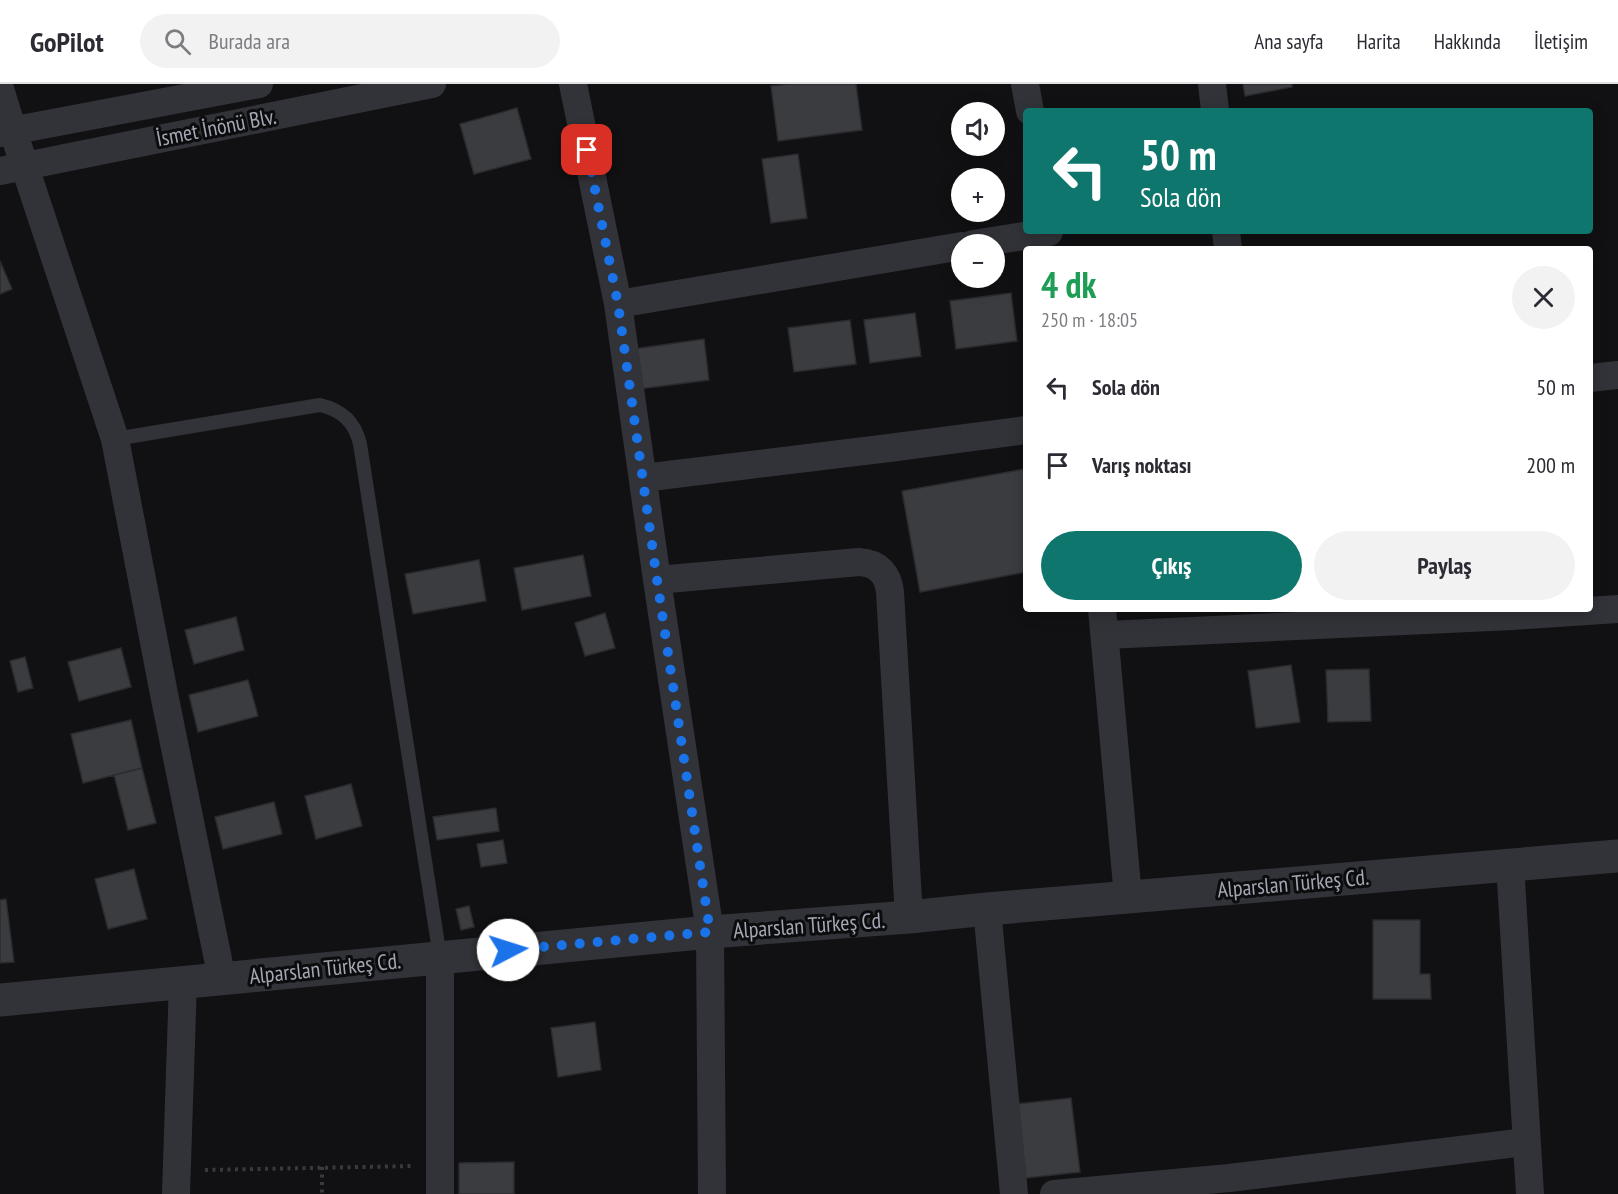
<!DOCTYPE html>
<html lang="tr">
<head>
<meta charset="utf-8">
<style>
  body { margin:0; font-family:"PT Sans Narrow",sans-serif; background:#f2f2f3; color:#2b2b33; height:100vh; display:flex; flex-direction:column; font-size:22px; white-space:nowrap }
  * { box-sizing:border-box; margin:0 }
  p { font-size:20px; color:#7c7c81 }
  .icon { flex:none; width:33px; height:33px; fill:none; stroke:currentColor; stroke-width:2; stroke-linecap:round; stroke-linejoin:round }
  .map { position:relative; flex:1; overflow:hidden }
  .drawer { position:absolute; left:1023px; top:162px; width:570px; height:366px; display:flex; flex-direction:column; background:#fff; border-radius:6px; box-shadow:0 3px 15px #0003 }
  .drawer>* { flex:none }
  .guide { position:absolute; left:1023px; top:24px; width:570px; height:126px; border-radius:6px; box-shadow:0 3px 15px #0003; background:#0f766e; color:#fff; overflow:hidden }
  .tools { position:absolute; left:951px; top:18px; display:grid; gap:12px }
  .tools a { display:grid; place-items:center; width:54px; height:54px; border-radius:50%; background:#fff; box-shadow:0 3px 15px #0003; font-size:30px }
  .pin { position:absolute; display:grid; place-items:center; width:51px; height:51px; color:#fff; margin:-26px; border-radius:12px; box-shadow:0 3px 9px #0006 }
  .me { position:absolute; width:66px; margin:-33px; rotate:85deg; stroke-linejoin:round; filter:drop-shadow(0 0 4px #0008) }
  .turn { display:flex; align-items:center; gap:21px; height:126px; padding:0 18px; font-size:27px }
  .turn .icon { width:78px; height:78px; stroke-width:2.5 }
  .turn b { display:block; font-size:42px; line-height:51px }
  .round { display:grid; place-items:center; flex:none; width:63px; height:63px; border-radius:32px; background:#f2f2f3 }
  .head { display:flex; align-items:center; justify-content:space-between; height:102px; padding:0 18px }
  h1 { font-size:36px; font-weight:700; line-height:45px; color:#1e9e55 }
  .action { display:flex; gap:12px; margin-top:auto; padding:12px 18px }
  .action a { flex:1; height:69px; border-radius:36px; background:#0f766e; color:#fff; font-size:24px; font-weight:700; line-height:69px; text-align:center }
  .action a+a { background:#f2f2f3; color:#2b2b33 }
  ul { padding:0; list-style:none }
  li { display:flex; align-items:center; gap:18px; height:78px; padding:0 18px }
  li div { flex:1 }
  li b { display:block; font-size:22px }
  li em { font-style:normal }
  header { display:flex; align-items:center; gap:36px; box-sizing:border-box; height:84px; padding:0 30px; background:#fff; border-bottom:2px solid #e1e1e2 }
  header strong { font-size:28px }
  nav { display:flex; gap:33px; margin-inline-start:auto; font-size:21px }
  .search { width:420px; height:54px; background:#f2f2f3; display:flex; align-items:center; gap:15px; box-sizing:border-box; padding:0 21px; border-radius:33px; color:#7c7c81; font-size:22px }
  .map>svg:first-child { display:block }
</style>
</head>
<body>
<header>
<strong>GoPilot</strong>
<div class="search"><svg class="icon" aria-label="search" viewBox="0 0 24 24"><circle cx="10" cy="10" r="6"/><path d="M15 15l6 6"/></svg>Burada ara</div>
<nav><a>Ana sayfa</a><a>Harita</a><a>Hakkında</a><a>İletişim</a></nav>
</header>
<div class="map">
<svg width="1618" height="1110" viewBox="0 0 1618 1110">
  <rect width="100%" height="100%" fill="#111113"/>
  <path fill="#3b3c40" stroke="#2b2b2f" stroke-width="1.5" d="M790,0H856L862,46L778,57L771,2Z
    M1243,0H1292V3L1245,12Z
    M517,24L531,75L474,90L460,40Z
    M798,70L807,134L771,139L762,75Z
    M0,177L12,205L0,210Z
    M1011,209L1017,257L956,265L950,217Z
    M915,229L921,272L870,279L864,236Z
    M850,236L856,280L794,288L788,244Z
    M704,255L709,296L639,305L634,265Z
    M1025,385L1026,393V488L920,508L902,407Z
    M583,471L591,512L522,526L514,484Z
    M479,476L486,517L413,530L405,490Z
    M605,529L615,564L585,572L575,539Z
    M236,533L244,566L194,580L185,546Z
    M121,564L131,603L79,617L68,578Z
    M25,573L33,604L18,608L10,577Z
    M1291,581L1300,638L1256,644L1248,587Z
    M1369,585L1371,637L1328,638L1326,586Z
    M248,596L258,632L198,648L189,611Z
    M131,636L142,684L83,699L71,650Z
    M142,684L156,739L128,746L114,691Z
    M351,700L362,742L316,755L305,712Z
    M274,718L282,750L223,765L215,733Z
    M496,724L499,747L437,756L433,733Z
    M503,756L507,779L481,783L477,760Z
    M134,785L147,835L108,845L95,795Z
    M6,815L14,878L0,879V816Z
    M469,822L474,843L461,846L456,825Z
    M1373,836H1420V890H1430L1431,915H1373Z
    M595,938L601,986L558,993L551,944Z
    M1071,1014L1080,1088L1026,1094L1017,1020Z
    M514,1078V1110H459V1079Z"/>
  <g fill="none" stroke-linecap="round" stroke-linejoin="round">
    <path stroke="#383a3f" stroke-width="4" stroke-dasharray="3 4.5" stroke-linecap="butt" d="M322,1083V1110
      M205,1086L413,1082"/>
    <path stroke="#323338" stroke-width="14" d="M115,355L320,321C342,326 355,338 360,360L440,873"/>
    <path stroke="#323338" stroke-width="28" d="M573,0L618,220L657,496L710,848L712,1110
      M1025,0L1030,27
      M1212,0L1215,27
      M0,5L13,47L115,355L164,610L222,895
      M0,49L259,0
      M0,87L432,0
      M1226,147L1228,165
      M973,160L1049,148
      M618,220L962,162
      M1590,294L1618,291
      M643,394L889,364L1026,346
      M657,496L859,478C878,479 888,490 890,508L909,833
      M1102,525L1128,813
      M1106,551L1512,532L1618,525
      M1510,780L1530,1110
      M987,825L1014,1110
      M176,1110L183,897
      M440,1110V873
      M1054,1110L1229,1094L1526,1058"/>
    <path stroke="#323338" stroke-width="33" d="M0,916L710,848L909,833L987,825L1618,772"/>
  </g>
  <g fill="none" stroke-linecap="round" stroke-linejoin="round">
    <path stroke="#1a73e8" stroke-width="10" stroke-dasharray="0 18" d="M508,866L710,848L657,496L618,220L587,66"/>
  </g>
  <g text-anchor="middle" stroke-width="6" stroke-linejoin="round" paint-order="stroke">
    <g font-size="22" fill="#a3a7b4" stroke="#0c0c0e">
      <text transform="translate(216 43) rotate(-11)" y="8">İsmet İnönü Blv.</text>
      <text transform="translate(1293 799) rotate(-5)" y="8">Alparslan Türkeş Cd.</text>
      <text transform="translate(809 841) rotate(-4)" y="8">Alparslan Türkeş Cd.</text>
      <text transform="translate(325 884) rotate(-6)" y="8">Alparslan Türkeş Cd.</text>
    </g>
  </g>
</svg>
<div class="tools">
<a><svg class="icon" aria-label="sound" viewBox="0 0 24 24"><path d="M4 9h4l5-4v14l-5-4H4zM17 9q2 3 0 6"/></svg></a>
<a>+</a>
<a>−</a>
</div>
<div class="pin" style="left:587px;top:66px;background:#d93025"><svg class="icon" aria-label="arrive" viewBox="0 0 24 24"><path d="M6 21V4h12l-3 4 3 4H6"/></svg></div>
<svg class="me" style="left:508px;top:866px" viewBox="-20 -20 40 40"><circle r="19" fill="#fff"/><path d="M0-13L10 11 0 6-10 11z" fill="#1a73e8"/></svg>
<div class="guide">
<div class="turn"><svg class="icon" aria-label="left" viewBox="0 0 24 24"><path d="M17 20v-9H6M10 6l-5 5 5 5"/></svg><div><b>50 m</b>Sola dön</div></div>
</div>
<section class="drawer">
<div class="head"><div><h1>4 dk</h1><p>250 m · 18:05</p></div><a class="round"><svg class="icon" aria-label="close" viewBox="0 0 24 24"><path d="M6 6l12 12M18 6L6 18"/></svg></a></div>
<ul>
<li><svg class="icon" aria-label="left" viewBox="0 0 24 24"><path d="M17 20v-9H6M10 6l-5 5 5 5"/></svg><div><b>Sola dön</b></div><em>50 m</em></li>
<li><svg class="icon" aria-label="arrive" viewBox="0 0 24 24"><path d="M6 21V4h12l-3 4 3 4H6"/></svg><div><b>Varış noktası</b></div><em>200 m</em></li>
</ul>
<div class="action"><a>Çıkış</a><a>Paylaş</a></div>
</section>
</div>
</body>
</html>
